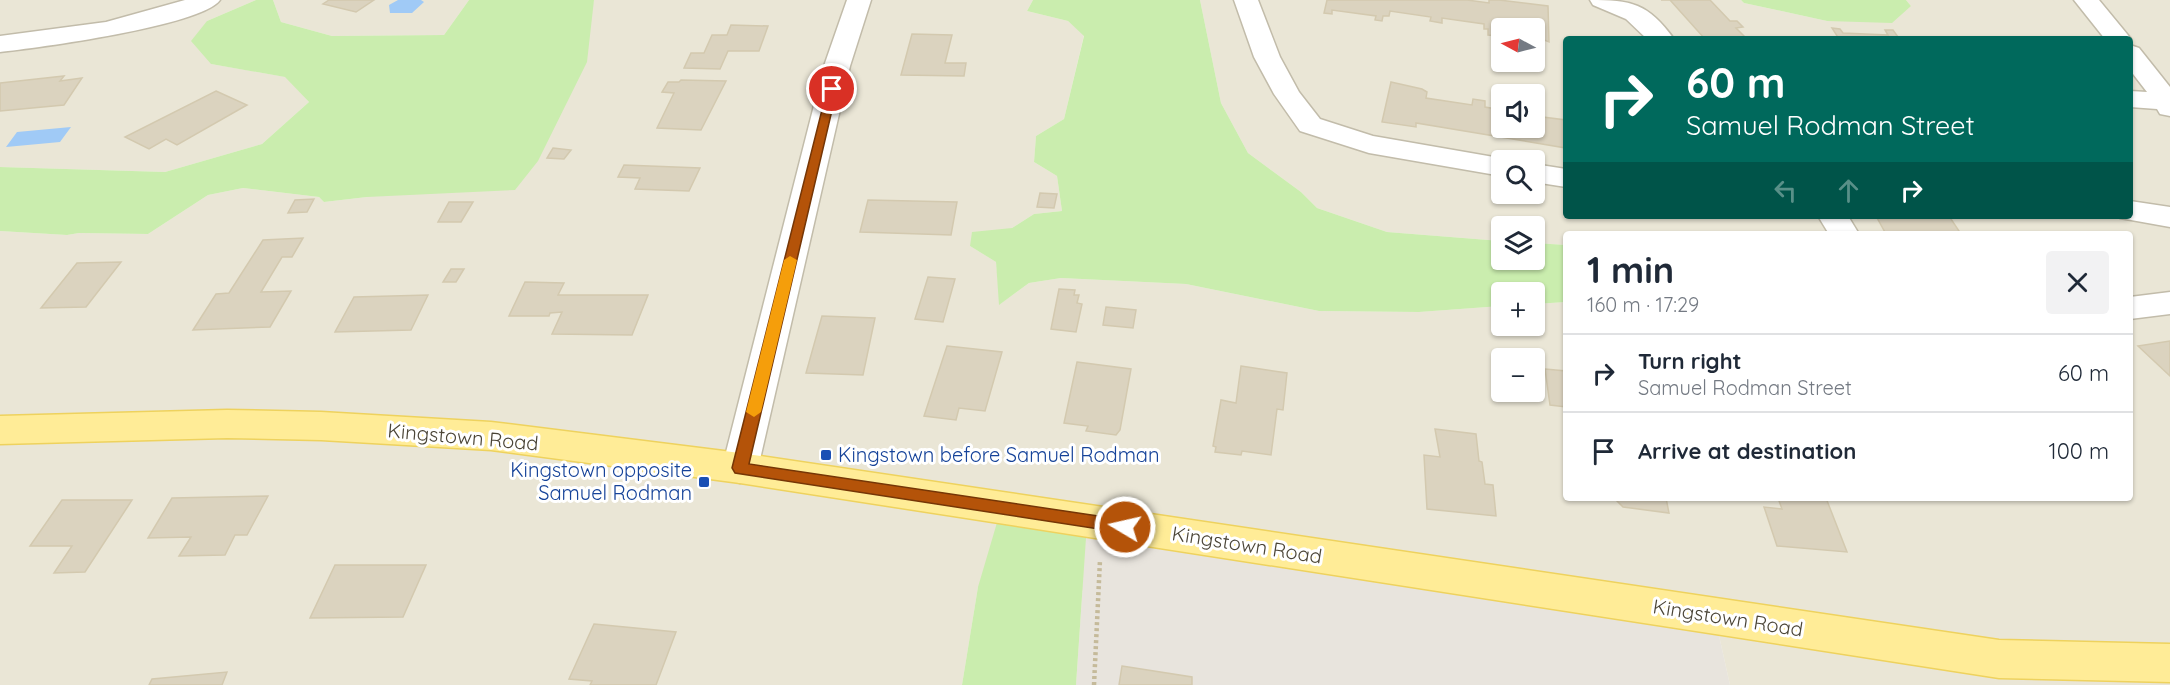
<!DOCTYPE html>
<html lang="en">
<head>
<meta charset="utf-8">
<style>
  body { margin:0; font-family:Quicksand,sans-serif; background:#f2f2f3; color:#1f2937; height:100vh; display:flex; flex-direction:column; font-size:22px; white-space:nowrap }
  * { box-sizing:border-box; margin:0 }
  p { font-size:20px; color:#747a83 }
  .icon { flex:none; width:33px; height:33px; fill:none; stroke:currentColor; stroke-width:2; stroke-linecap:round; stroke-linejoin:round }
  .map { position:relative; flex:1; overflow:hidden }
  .details { position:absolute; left:1563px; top:231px; width:570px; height:270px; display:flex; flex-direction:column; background:#fff; border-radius:6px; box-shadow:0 2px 4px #0004 }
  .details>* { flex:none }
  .banner { position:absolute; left:1563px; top:36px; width:570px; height:183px; border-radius:6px; box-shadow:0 2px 4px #0004; background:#00695c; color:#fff; overflow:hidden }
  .needle { width:39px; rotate:277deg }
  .controls { position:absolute; left:1491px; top:18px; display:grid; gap:12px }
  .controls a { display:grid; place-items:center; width:54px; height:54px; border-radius:6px; background:#fff; box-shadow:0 2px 4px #0004; font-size:30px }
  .pin { position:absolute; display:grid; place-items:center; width:51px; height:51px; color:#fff; margin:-26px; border:3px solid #fff; border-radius:50%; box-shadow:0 2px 6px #0007 }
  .me { position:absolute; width:66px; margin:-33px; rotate:279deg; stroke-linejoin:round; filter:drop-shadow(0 0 4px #0008) }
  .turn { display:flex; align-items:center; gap:21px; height:126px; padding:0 24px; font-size:27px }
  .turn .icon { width:78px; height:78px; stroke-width:2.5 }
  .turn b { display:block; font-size:42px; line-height:51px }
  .lanes { display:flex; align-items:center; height:57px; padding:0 24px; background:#0003; justify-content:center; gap:30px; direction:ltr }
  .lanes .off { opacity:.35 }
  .round { display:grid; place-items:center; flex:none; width:63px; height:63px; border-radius:6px; background:#f2f2f3 }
  .head { display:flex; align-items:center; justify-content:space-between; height:102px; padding:0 24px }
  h1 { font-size:36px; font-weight:800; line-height:45px }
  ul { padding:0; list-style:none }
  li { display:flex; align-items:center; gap:18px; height:78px; padding:0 24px; border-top:2px solid #e0e1e3 }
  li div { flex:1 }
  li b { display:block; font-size:22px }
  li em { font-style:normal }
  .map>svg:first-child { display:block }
</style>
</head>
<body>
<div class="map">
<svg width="2170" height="685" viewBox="0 0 2170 685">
  <rect width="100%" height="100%" fill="#f5f3e8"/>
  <path fill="#eae6d6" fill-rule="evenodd" d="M0,0H256L207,21L211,64L286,77L309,102L262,144L165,172L0,167Z
    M273,0H469L444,35L332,36L281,22Z
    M594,0H1033L1027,11L1068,21L1084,35L1064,119L1036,136L1034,162L1057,176L1062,211L1034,214L1012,228L970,246L996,262L1000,304L1029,283L1061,278L1186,284L1319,311L1419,312L1501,306L1502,326H1534L1535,304L1566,302V498H2130V234H1566V245L1535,243L1534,226H1502L1501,241L1387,232L1317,208L1301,192L1248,153L1221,103L1200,0H1741L1744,3L1827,21L1911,6L1906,0H2170V685H1730L1714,613L978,587L962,685H0V231L67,235L79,233L148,234L208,195L243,188L319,197L324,202L367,197L592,7ZM1502,28H1534V62H1502ZM1566,39H2130V216H1566ZM1502,94H1534V128H1502ZM1502,160H1534V194H1502ZM1502,358H1534V392H1502Z"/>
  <path fill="#e8e4dd" d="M1087,523L1714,613L1730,685H1076Z"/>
  <path fill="#caedae" d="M256,0H273L281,22L332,36L444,35L469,0H594L587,62L538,161L515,190L367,197L324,202L319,197L243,188L208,195L148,234L79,233L67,235L0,231V167L165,172L262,144L309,102L285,77L211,64L191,41L207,21Z
    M1033,0H1200L1221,103L1248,153L1301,192L1317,208L1387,232L1501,241L1502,260H1534L1535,243L1566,245V302L1535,304L1534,292H1502L1501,306L1419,312L1319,311L1186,284L1061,278L1029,283L999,305L996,262L970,246L972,232L1012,228L1034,214L1062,211L1057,176L1034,162L1036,136L1064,119L1084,36L1068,21L1027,11Z
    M1741,0H1906L1911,6L1892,23L1827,21L1744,3Z
    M1001,509L1087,523L1076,685H962L978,587Z"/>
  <path fill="#a0caf6" d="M398,0H421L424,2L412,13H390L389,5Z
    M71,127L60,142L6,147L17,132Z"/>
  <path fill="#dbd3bf" stroke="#d3c9af" stroke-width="1.5" d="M329,0H374L356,12L323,4Z
    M1327,0H1467L1489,3V0H1499L1548,6L1549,42L1534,36V28H1502V32L1497,31V36L1488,35V29H1484V24L1442,18V23L1430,21L1431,17L1390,11L1389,16H1383L1382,21L1375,20L1376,16L1332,10V14L1324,13Z
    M1661,0H1710L1730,21H1737L1743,27L1736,28L1747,39H1705L1670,0Z
    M731,25L768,26L759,51H728L720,69L684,68L691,53H704L712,35H727Z
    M1832,28L1840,29L1843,33L1888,35L1885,30H1893L1898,37L1917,39H1839Z
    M912,34L952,35L945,63H966L964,76L901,75Z
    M64,76L60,81L82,78L64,105L0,111V83Z
    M681,80L726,81L701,130L657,128L674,93L662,92L668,82H679Z
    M1391,82L1422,89L1427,92L1426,98L1472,105L1473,99L1485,101V107L1502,110V128H1534V109L1543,111V117L1566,120V148L1416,123V127L1382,122Z
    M216,91L247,105L177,145L166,139L149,149L125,137Z
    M553,148L571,150L564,159L547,158Z
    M624,165L700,168L689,191L635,189L640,178L618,177Z
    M1040,193L1057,194L1054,208L1037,207Z
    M314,199L307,212L288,213L295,200Z
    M868,200L957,202L951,235L860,232Z
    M449,202H473L461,222H438Z
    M1876,216H1949L1961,234H1886Z
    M303,238L292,257H282L261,292L291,291L270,327L193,330L216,294L229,293L263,240Z
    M121,262L86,307L41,308L77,263Z
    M451,269H464L456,282H443Z
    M928,277L955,279L943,322L915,319Z
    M525,282L564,283L558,295H648L632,335L552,334L562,312L550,313L549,316H509Z
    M1059,289L1075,290L1074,295H1079L1077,303L1082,304L1076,332L1051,329Z
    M428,295L411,330L335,332L354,297Z
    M1106,307L1136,310L1133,328L1103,325Z
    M822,316L875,318L863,375L806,373Z
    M2170,341V376L2138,346Z
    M947,346L1002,352L985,411L959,408L956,420L924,416Z
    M1077,362L1131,369L1120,430L1116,435L1086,431L1088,426L1064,423Z
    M1241,366L1287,373L1283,410L1277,409L1271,455L1242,451L1241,455L1215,452L1216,447L1213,446L1221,400L1236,403Z
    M1545,369L1566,371V407L1550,405Z
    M1435,429L1476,434L1479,461L1482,462L1485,484L1493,485L1496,516L1427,509L1424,455L1440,457Z
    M268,496L247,535H235L225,555L179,556L191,537L148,538L172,498Z
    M1614,498H1666L1669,513L1623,507Z
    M1778,498H1826L1847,552L1777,546L1764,507L1782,509Z
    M62,500H132L85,572L54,573L72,546H30Z
    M335,565H426L403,617L310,618Z
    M594,624L676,632L656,685H590L592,681L569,679Z
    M1122,666L1192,677V685H1119Z
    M227,672L222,685H149L152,679Z"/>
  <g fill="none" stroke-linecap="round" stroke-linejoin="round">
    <defs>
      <path id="minor" d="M185,0H220C202,26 36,48 0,52V36L106,22Z
        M847,0H871L850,66L758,468L753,478L740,483L727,478L722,468L824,66Z
        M1234,0H1258L1280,57L1299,92L1320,119L1373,136L1511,160H1502V176L1369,153L1300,131L1274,94L1254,57Z
        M1590,0C1631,0 1648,3 1674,39H1647L1626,19L1593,5Z
        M2074,0H2099L2127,34L2131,39L2130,40L2105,39Z
        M2130,45L2139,48L2170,87V116L2160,114L2157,109L2130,107V91L2147,92L2130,70Z
        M1534,164L1566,169V187L1534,182Z
        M2130,201L2170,207V227L2120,218L2118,216H2130Z
        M1818,216H1848L1859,234H1829Z
        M2170,292V314L2130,319V297Z"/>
      <path id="major" d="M227,410L321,412L491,422L740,453L1999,640L2170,644V682L1999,678L740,483L491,450L321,440L227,438L0,444V416Z"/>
    </defs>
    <use href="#minor" stroke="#c2bcaa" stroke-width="3"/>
    <use href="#major" stroke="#eed25e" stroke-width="3"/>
    <path stroke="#c5ba9a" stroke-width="4.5" stroke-dasharray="3 3" stroke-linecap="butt" d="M1094,685L1100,560"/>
    <use href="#minor" fill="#fff" fill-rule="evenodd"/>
    <use href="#major" fill="#ffec97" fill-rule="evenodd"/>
  </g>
  <path fill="#b45309" stroke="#753606" stroke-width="1.5" d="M828,86L837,89L749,464L1125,520L1133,527L1131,531L1125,533L735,473L732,468Z"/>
  <path fill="#f59e0b" d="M790,256L797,260L761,412L754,417L746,412L784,260Z"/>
  <g fill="#1a4fb4" stroke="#fff" stroke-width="2">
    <rect x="820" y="449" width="12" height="12" rx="3"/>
    <rect x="698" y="476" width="12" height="12" rx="3"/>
  </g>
  <g text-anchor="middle" stroke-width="6" stroke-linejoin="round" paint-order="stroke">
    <g font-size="20" fill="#4a4436" stroke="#fff">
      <text transform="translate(463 437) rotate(5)" y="7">Kingstown Road</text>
      <text transform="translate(1247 545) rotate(9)" y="7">Kingstown Road</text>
      <text transform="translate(1728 618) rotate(9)" y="7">Kingstown Road</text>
    </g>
    <g font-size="20" fill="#164399" stroke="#fff" text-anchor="start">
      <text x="838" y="462">Kingstown before Samuel Rodman</text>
      <text x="692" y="477" text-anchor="end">Kingstown opposite<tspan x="692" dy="23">Samuel Rodman</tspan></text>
    </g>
  </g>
</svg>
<div class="controls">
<a><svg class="needle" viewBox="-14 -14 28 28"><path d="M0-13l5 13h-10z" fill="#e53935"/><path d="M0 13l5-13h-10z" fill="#747a83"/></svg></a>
<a><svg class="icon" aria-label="sound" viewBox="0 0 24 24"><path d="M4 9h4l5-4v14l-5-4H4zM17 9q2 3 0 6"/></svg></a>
<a><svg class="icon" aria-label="search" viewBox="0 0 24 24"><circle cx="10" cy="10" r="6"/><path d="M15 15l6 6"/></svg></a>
<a><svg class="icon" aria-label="layers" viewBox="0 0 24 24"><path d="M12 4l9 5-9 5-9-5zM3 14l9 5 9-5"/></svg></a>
<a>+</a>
<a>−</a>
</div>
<div class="pin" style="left:832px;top:89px;background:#d93025"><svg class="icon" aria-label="arrive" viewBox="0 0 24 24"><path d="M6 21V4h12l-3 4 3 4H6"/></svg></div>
<svg class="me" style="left:1125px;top:527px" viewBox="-20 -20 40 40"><circle r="17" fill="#b45309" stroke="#fff" stroke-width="3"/><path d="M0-11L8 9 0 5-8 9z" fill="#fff"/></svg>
<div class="banner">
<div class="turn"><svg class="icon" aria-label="right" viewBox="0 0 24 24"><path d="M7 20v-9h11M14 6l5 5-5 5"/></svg><div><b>60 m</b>Samuel Rodman Street</div></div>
<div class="lanes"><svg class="icon off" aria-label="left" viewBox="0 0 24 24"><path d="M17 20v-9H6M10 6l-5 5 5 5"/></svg><svg class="icon off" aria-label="ahead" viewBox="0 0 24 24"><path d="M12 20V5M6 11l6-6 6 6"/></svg><svg class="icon" aria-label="right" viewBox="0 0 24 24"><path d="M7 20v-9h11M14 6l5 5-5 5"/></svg></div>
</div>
<section class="details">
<div class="head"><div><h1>1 min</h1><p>160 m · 17:29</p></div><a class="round"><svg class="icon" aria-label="close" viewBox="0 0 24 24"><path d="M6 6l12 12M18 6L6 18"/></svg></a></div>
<ul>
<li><svg class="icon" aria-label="right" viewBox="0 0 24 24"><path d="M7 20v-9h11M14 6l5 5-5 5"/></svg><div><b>Turn right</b><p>Samuel Rodman Street</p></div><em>60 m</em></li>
<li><svg class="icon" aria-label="arrive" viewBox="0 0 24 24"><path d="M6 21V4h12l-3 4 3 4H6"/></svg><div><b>Arrive at destination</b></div><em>100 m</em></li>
</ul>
</section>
</div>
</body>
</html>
